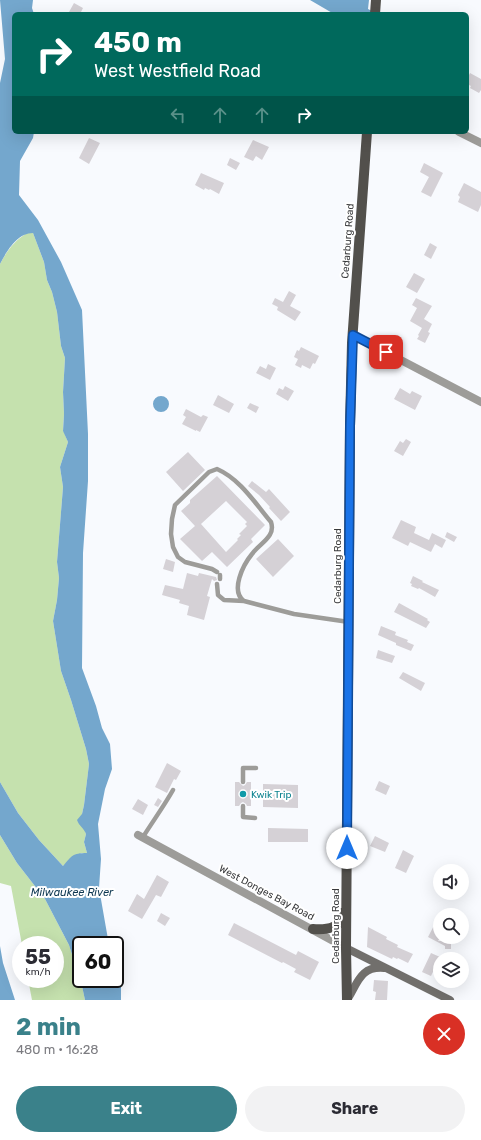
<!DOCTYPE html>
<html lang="en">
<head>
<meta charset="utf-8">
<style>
  body { margin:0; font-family:Rubik,sans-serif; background:#f2f2f3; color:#2b2b33; height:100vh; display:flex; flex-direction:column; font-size:15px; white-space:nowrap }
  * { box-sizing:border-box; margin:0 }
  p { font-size:13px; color:#7c7c81 }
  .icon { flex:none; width:22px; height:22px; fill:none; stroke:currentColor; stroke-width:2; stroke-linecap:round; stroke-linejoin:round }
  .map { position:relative; height:1000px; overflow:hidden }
  .side { display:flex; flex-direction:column; background:#fff; flex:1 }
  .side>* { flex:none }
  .hud { position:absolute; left:12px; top:12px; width:457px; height:122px; border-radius:6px; box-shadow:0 4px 16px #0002; background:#00695c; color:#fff; overflow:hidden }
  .fabs { position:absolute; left:433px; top:864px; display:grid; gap:8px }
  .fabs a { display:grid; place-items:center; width:36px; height:36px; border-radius:50%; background:#fff; box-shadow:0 4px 16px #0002; font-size:20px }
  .speed { position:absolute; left:12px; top:936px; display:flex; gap:8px; font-size:20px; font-weight:700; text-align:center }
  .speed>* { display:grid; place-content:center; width:52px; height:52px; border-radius:50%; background:#fff; box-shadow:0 4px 16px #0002; line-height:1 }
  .speed small { font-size:10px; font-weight:400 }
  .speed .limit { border:2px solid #111; border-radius:6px; background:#fff; color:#111 }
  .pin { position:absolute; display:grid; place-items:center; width:34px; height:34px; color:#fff; margin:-17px; border-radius:8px; box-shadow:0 2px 6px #0006 }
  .me { position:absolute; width:44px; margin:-22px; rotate:0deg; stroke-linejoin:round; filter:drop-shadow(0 0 3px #0008) }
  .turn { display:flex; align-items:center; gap:14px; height:84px; padding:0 16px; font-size:18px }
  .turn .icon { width:52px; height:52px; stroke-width:2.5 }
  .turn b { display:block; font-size:28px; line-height:34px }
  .lanes { display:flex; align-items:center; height:38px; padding:0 16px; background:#0003; justify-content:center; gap:20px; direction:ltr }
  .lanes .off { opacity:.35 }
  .round { display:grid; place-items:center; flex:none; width:42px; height:42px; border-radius:21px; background:#f2f2f3 }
  .summary { display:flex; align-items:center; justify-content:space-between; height:68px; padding:0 16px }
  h1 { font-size:24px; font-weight:700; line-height:30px; color:#3a818a }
  .button { display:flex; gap:8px; margin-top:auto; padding:8px 16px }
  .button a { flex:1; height:46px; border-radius:24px; background:#3a818a; color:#fff; font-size:16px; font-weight:700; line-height:46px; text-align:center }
  .button a+a { background:#f2f2f3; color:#2b2b33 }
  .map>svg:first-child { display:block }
</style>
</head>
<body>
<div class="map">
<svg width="481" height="1000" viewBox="0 0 481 1000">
  <rect width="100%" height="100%" fill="#f8fafe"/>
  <path fill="#c5e1ae" d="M27,233H33L44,262L47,280L52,292L57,312L61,346L65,358L63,392L64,414L63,430L68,442L60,467L63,487L57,562L59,578L57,600L53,621L61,671L71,700L86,749L89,764L84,805L82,814L84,828L86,834L84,842L87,853H81L63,866L39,840L18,813L0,782V264C7,251 14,241 27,233Z
    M0,835L17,863L45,899L69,945L82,986L85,1000H32L28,979H55V945H22L11,886L0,883Z"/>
  <path fill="#74a7cd" d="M0,0H33L32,8L34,14H14V132H34L33,138L20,161L19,195L38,220L61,262L82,310L88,434V481L83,553L82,668L96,706L102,728L110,744L112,769L105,789L98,824L101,859L99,888L109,945H81V979H115V963L121,977V1000H85L82,986L69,945L45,899L17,863L0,835V782L18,813L39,840L63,866C72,856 72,853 87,853L84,842L86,834C84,828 79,826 77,820L82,814L84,805L89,764L86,749L71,700L61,671L53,621L57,600L59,578L57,562L63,487L60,467L68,442L63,431L64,414L63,392L65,358L61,346L57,312L52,292L47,280L44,262L33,233C17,233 7,251 0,264V83L5,59Z
    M310,0H369L368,9L378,14H334Z
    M153 404a8 8 0 1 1 16 0a8 8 0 1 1-16 0Z
    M0,946L3,963L15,1000H0Z"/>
  <path fill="#d5d1d6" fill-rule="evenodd" d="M74,3L83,8L80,14H74L69,12Z
    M470,73L481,79V90L479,93L470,88L471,86L467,84V79Z
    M89,138L100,143L89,164L79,158Z
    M253,140L269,147L262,160L256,156L253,161L244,157Z
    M230,158L240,163L236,170L227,165Z
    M424,163L443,173L431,197L421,192L429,177L420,172Z
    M201,173L224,183L219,194L210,189L209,190L205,188L204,190L195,185Z
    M464,183L481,192V205L478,212L458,202L460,197L458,195Z
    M430,243L437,247L431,259L424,255Z
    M414,273L425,279L417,293L406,287Z
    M289,291L296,295L290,306L301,312L295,321L277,310L278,307L272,304L275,298L283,302Z
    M416,298L432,306L424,319L432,324L428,332L430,333L425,343L417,339L419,336L418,335L422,328L410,321L417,308L412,305Z
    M301,347L319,356L315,364L313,363L310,369L302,365L301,368L295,365L298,359L294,357L297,350L299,351Z
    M268,364L276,368L270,380L256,373L260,366L266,369Z
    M285,386L294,391L288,401L276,394L279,388L283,390Z
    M400,388L410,394L412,391L422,396L415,410L394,399Z
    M218,395L234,404L229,413L213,405Z
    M250,403L259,407L256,413L247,408Z
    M186,409L201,417L203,415L208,417L200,432L196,430V431L182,424L186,417L183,415Z
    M406,439L411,442L403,456L394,451L400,441L403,443Z
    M188,452L205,470L183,491L166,472Z
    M217,476L265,525L251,539L253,542L227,567L212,552L202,561L180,539L195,526L181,511L190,503V500ZM226,501L247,522L245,524L247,526L239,534L241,535L237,539L238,540L226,552L201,524Z
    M252,481L266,492L269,489L290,512L281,521L269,508L270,507L259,495L248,486Z
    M401,520L416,527L414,533L429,540L432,533L446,540L442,548L435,544L431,552L410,542L408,546L392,538Z
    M447,532L457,537L454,542L445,537Z
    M278,539L294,556L273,577L256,559Z
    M166,559L175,562L173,572L163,569Z
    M187,573L198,576L199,573L216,577L217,580L214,581L212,579L207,596L210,597L204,620L187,615L189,606L179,603L180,600L162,595L165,585L183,589Z
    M413,576L423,581L422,582L439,590L435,597L419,588L418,589L411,586L412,584L410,583Z
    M399,603L428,619L427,620L430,622L426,628L394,612Z
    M381,626L396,632L395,635L408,640L407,642L414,645L411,651L396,645V643L378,635Z
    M378,650L395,656L392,663L376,658Z
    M403,672L425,683L421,691L399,678Z
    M167,763L181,771L176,780L174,779L167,793L155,787Z
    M379,781L390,786L386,795L375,790Z
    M235,782H239L243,786L245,785L247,782H251V806H247L246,804L243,802L241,803L239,806H235Z
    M263,784L298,785V808L263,807Z
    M158,798L162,801L158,807L154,805Z
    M138,799L148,805L143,815L132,809Z
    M268,828L308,829V842H268Z
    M375,836L389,843L385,852L370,846Z
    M403,850L414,856L406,873L395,868Z
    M157,875L169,882L161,897L156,895L142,919L128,911L137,894L144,899Z
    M161,913L170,918L165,926L157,921Z
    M440,914V938L438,941H451V949H445V946L428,937Z
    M234,923L296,955L298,951L319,962L310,980L294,972L296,969L283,962L282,963L228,935Z
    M368,927L387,937L386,939L398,945L397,947L413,954L408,963L398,958L397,959L393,957L392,959L367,947Z
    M431,953L440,957L431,976L422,972Z
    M374,980L388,981L387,1000H375L376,992L373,991Z"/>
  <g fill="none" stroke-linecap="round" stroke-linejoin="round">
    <path stroke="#9d9c99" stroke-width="4.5" d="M220,575V579
      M217,584L218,595L224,600L244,601C230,591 243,565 252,554C260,543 276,537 271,522C255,503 240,479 217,469L209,472L175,505L172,519L171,534L173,547L178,557L185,562L212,569L217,572
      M244,601L294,614L349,622
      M243,782V768H256
      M243,806V817L255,818
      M143,837C153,821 164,806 173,790"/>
    <path stroke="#9d9c99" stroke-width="8" d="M459,132L481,143
      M353,335L481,402
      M138,835L346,948"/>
    <path stroke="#716f6c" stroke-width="8" d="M346,948L450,1000
      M347,1000C358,983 360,966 384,968"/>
    <path stroke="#52504c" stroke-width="10" d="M375,14L376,0
      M313,929C328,930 342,928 345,911
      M347,1000L346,948L350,426L352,343L367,132"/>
  </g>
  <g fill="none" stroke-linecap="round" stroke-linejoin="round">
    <defs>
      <path id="route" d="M347,848L350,426L353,335L386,352"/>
    </defs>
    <use href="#route" stroke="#114b97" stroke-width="10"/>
    <use href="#route" stroke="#1a73e8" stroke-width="7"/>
  </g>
  <circle fill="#0f9aa8" stroke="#fff" stroke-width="1.5" cx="243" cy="794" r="4"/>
  <g text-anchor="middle" stroke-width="4" stroke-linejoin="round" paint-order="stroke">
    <g font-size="10" fill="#38393b" stroke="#fff">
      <text transform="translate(347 241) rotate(-86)" y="4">Cedarburg Road</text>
      <text transform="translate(337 566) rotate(-90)" y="4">Cedarburg Road</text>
      <text transform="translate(267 892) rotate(28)" y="4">West Donges Bay Road</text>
      <text transform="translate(335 926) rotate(-90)" y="4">Cedarburg Road</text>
    </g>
    <g font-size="10" fill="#0d838f" stroke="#fff" text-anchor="start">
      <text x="251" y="798">Kwik Trip</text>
    </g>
    <g font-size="11" font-style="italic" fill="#0d3751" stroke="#fff">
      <text x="72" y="896">Milwaukee River</text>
    </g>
  </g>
</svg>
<div class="fabs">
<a><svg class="icon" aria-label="sound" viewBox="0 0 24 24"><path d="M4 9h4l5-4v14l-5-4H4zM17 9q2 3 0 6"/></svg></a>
<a><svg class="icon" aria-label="search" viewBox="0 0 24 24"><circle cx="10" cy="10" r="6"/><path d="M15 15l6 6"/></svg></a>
<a><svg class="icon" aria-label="layers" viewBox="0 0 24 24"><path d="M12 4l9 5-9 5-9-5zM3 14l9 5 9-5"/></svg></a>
</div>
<div class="speed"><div>55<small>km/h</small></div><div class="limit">60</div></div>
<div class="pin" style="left:386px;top:352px;background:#d93025"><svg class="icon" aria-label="arrive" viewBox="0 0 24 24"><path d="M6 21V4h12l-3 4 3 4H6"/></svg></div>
<svg class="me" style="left:347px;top:848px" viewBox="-20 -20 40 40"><circle r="19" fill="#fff"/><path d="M0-13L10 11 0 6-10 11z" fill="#1a73e8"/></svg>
<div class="hud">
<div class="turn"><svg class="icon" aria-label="right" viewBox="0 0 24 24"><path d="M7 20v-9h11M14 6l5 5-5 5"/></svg><div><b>450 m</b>West Westfield Road</div></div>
<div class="lanes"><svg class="icon off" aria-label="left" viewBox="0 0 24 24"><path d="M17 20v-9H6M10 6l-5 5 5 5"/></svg><svg class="icon off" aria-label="ahead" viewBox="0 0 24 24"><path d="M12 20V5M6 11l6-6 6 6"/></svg><svg class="icon off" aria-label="ahead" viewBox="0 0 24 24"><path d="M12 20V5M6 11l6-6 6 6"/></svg><svg class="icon" aria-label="right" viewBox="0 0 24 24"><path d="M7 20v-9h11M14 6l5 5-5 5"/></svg></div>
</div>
</div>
<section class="side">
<div class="summary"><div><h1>2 min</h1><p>480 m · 16:28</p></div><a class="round" style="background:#d93025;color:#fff"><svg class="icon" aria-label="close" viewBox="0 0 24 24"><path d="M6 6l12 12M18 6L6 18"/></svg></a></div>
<div class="button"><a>Exit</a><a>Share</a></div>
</section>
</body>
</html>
